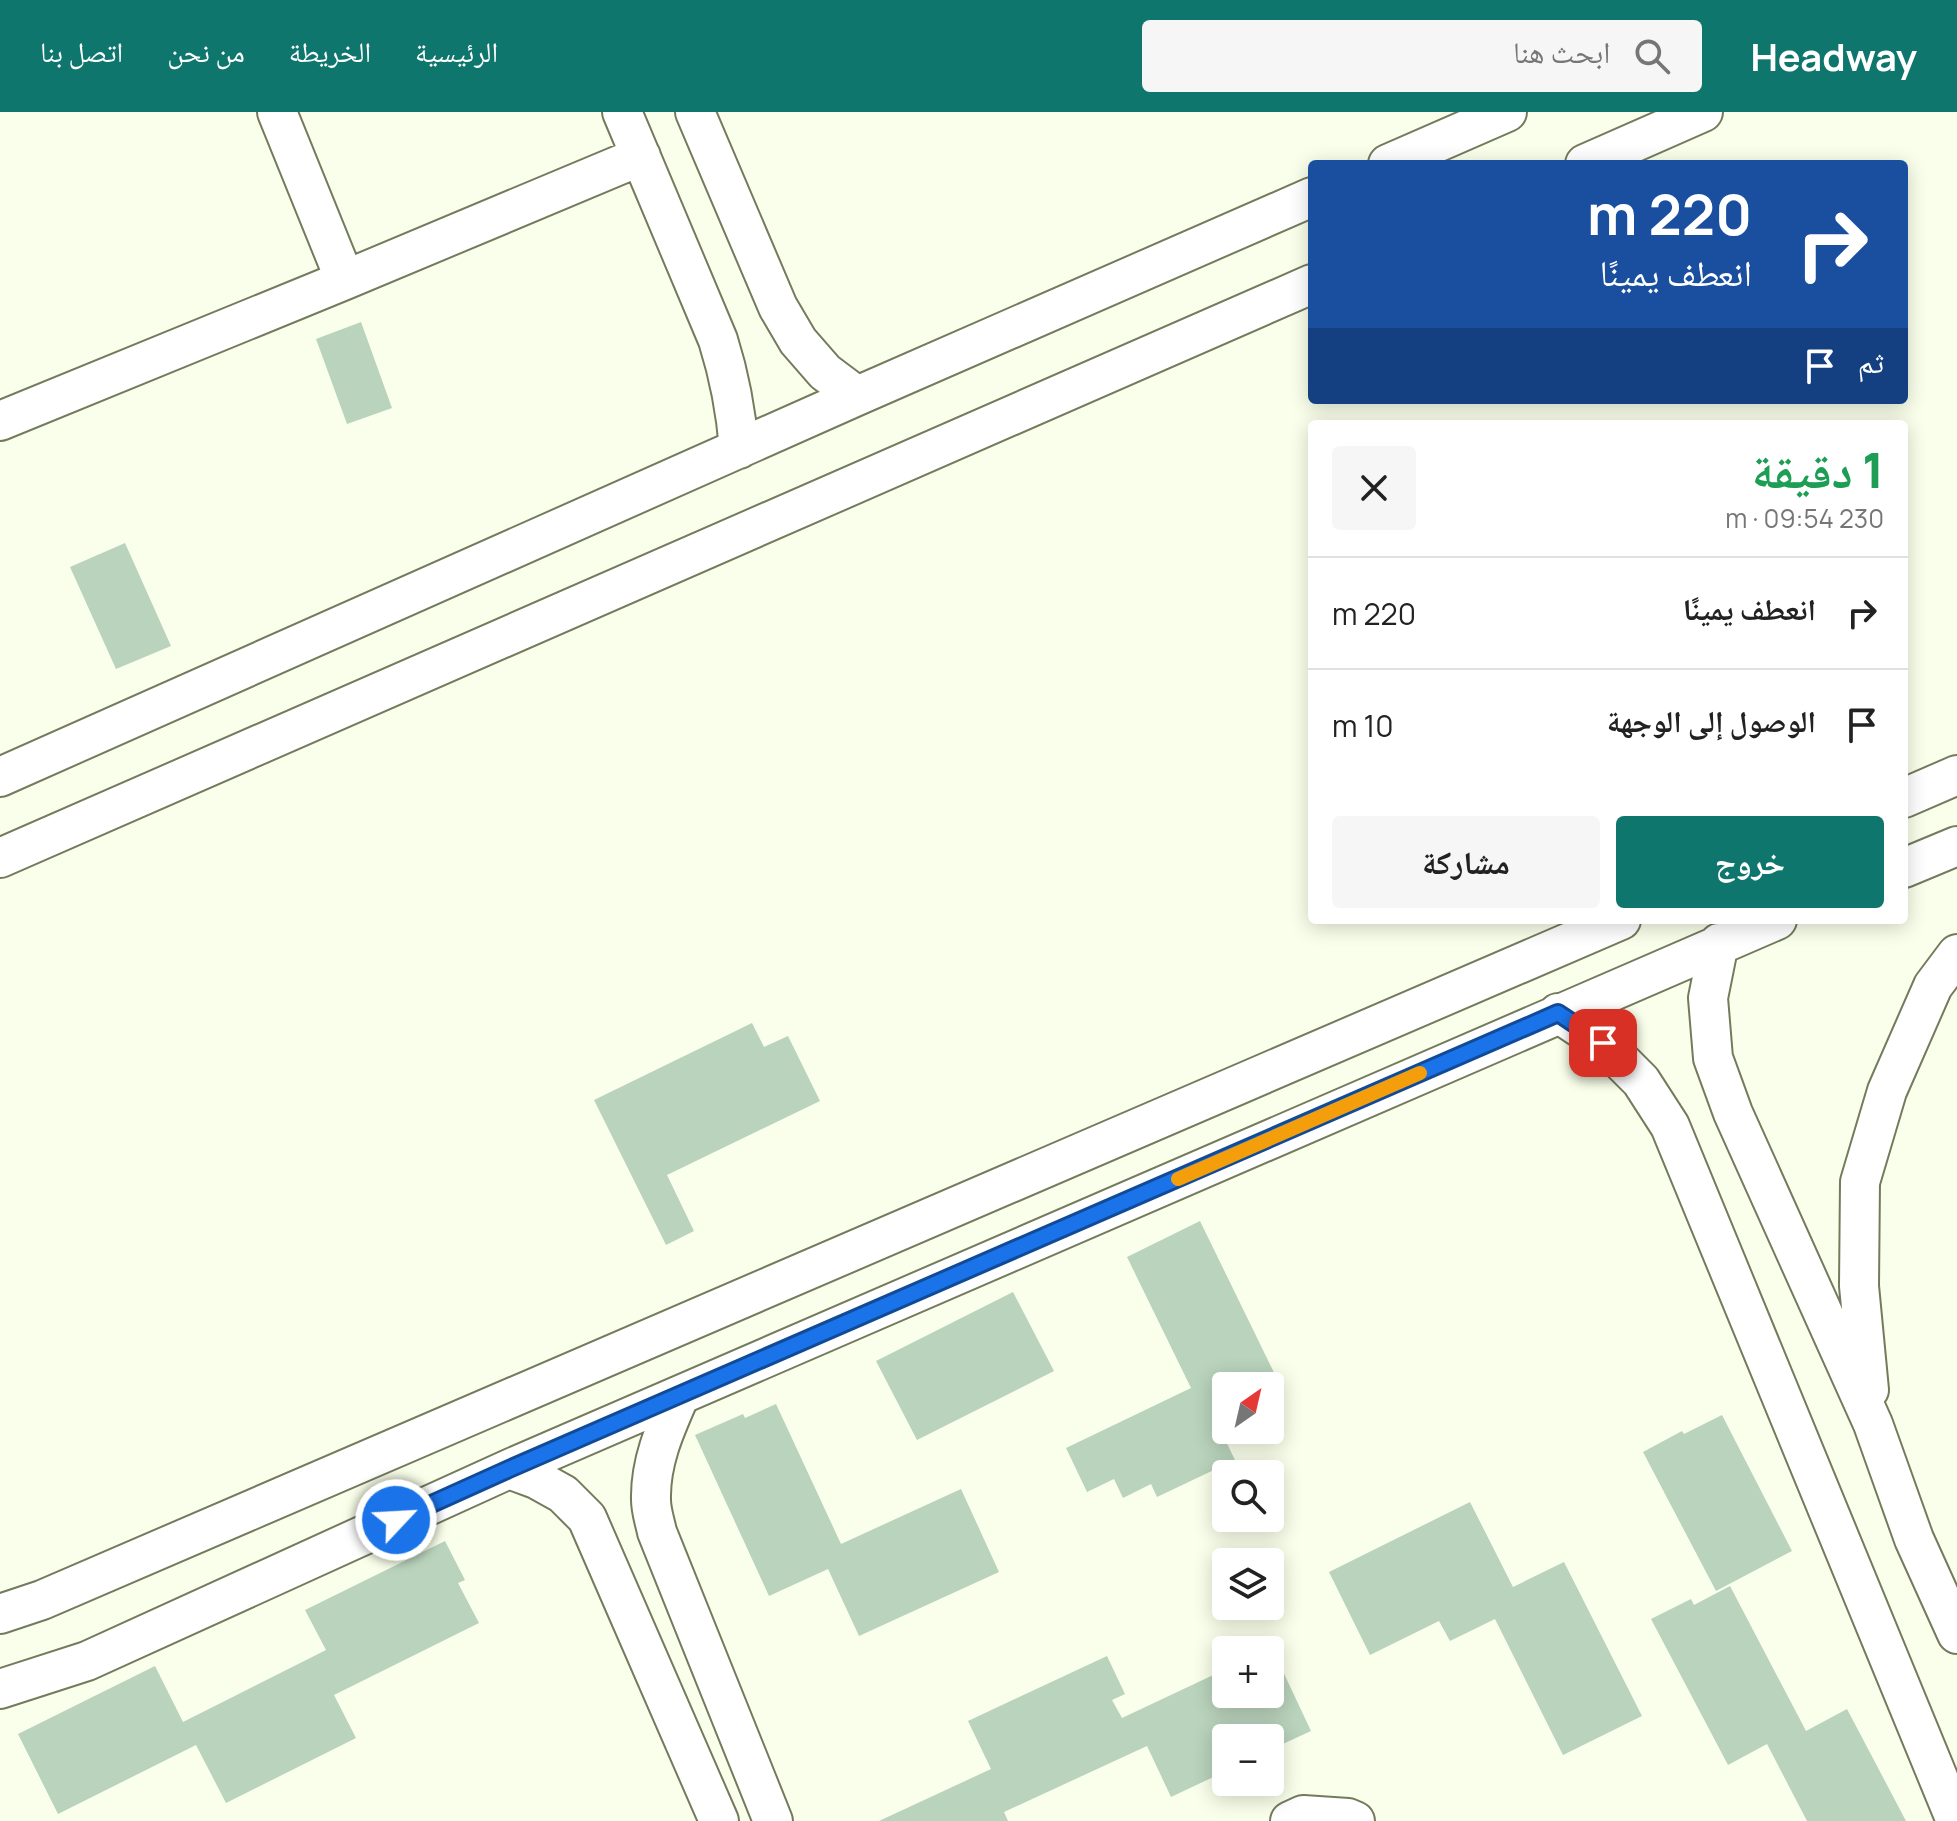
<!DOCTYPE html>
<html lang="ar">
<head>
<meta charset="utf-8">
<style>
  body { margin:0; font-family:Manrope,"Noto Naskh Arabic",sans-serif; background:#f6f6f6; color:#222; direction:rtl; height:100vh; display:flex; flex-direction:column; font-size:30px; white-space:nowrap }
  * { box-sizing:border-box; margin:0 }
  p { font-size:26px; color:#767676 }
  .icon { flex:none; width:44px; height:44px; fill:none; stroke:currentColor; stroke-width:2; stroke-linecap:round; stroke-linejoin:round }
  .map { position:relative; flex:1; overflow:hidden; direction:ltr }
  .drawer { position:absolute; left:1308px; top:308px; width:600px; height:504px; display:flex; flex-direction:column; background:#fff; border-radius:8px; box-shadow:0 4px 20px #0003; direction:rtl }
  .drawer>* { flex:none }
  .banner { position:absolute; left:1308px; top:48px; width:600px; height:244px; border-radius:8px; box-shadow:0 4px 20px #0003; direction:rtl; background:#1a4fa0; color:#fff; overflow:hidden }
  .needle { width:52px; rotate:34deg }
  .buttons { position:absolute; left:1212px; top:1260px; display:grid; gap:16px }
  .buttons a { display:grid; place-items:center; width:72px; height:72px; border-radius:8px; background:#fff; box-shadow:0 4px 20px #0003; font-size:40px }
  .pin { position:absolute; display:grid; place-items:center; width:68px; height:68px; color:#fff; margin:-34px; border-radius:16px; box-shadow:0 4px 12px #0006 }
  .me { position:absolute; width:88px; margin:-44px; rotate:65deg; stroke-linejoin:round; filter:drop-shadow(0 0 6px #0008) }
  .turn { display:flex; align-items:center; gap:28px; height:168px; padding:0 24px; font-size:36px }
  .turn .icon { width:104px; height:104px; stroke-width:2.5 }
  .turn b { display:block; font-size:56px; line-height:68px }
  .then { display:flex; align-items:center; height:76px; padding:0 24px; background:#0003; gap:16px; font-size:30px }
  .round { display:grid; place-items:center; flex:none; width:84px; height:84px; border-radius:8px; background:#f6f6f6 }
  .overview { display:flex; align-items:center; justify-content:space-between; height:136px; padding:0 24px }
  h1 { font-size:48px; font-weight:800; line-height:60px; color:#1e9e55 }
  .cta { display:flex; gap:16px; margin-top:auto; padding:16px 24px }
  .cta a { flex:1; height:92px; border-radius:8px; background:#0f766e; color:#fff; font-size:32px; font-weight:800; line-height:92px; text-align:center }
  .cta a+a { background:#f6f6f6; color:#222 }
  ul { padding:0; list-style:none }
  li { display:flex; align-items:center; gap:24px; height:112px; padding:0 24px; border-top:2px solid #e0e0e0 }
  li div { flex:1 }
  li b { display:block; font-size:30px }
  li em { font-style:normal }
  header { display:flex; align-items:center; gap:48px; box-sizing:border-box; height:112px; padding:0 40px; background:#0f766e; color:#fff }
  header strong { font-size:38px }
  nav { display:flex; gap:44px; margin-inline-start:auto; font-size:28px }
  .search { width:560px; height:72px; background:#f6f6f6; display:flex; align-items:center; gap:20px; box-sizing:border-box; padding:0 28px; border-radius:8px; color:#767676; font-size:30px }
  .map>svg:first-child { display:block }
</style>
</head>
<body>
<header>
<strong>Headway</strong>
<div class="search"><svg class="icon" aria-label="search" viewBox="0 0 24 24"><circle cx="10" cy="10" r="6"/><path d="M15 15l6 6"/></svg>ابحث هنا</div>
<nav><a>الرئيسية</a><a>الخريطة</a><a>من نحن</a><a>اتصل بنا</a></nav>
</header>
<div class="map">
<svg width="1957" height="1709" viewBox="0 0 1957 1709">
  <rect width="100%" height="100%" fill="#f9ffea"/>
  <path fill="#b9d3bc" d="M361,210L392,296L347,312L316,227Z
    M125,431L171,534L116,557L70,455Z
    M752,911L764,935L788,924L820,989L667,1063L694,1119L666,1133L594,988Z
    M1200,1109L1284,1281L1270,1288V1274H1226V1309L1218,1313L1235,1348L1157,1385L1151,1372L1123,1386L1114,1367L1087,1380L1066,1336L1191,1276L1127,1145Z
    M1013,1180L1054,1259L917,1328L876,1249Z
    M776,1292L841,1432L961,1377L999,1460L859,1524L828,1457L769,1484L695,1323L743,1302L745,1306Z
    M1722,1303L1792,1439L1716,1479L1643,1340L1682,1319L1684,1322Z
    M1470,1390L1513,1475L1564,1450L1642,1604L1563,1643L1495,1507L1450,1529L1439,1509L1370,1543L1329,1460Z
    M445,1429L465,1468L458,1471L479,1511L334,1583L356,1626L226,1691L196,1633L58,1702L18,1622L155,1554L183,1610L326,1538L305,1498Z
    M1730,1474L1806,1619L1847,1597L1906,1709H1807L1767,1632L1728,1653L1651,1507L1691,1487L1694,1493Z
    M1272,1536L1311,1619L1270,1638V1626H1226V1659L1171,1685L1147,1634L1004,1700L1008,1709H879L991,1657L968,1609L1107,1544L1125,1582L1112,1588L1122,1606L1226,1557V1582H1270V1537Z"/>
  <g fill="none" stroke-linecap="round" stroke-linejoin="round">
    <defs>
      <path id="minor" d="M277,0L345,168
        M622,0L718,228C730,266 736,298 739,337
        M695,0L778,195L798,229L825,260L857,284
        M1388,52L1507,0
        M1585,52L1703,0
        M0,309L345,168L641,44
        M0,665L857,284L1312,85
        M1904,686L1957,663
        M0,746L1312,172
        M1904,756L1957,734
        M1719,831L1708,886L1713,946L1733,1001L1873,1312L1914,1427L1957,1522
        M1558,901L1603,931L1641,969L1670,1014L1956,1709
        M1869,1278L1859,1174L1860,1070L1887,979L1933,874L1957,842
        M680,1283C665,1317 650,1350 651,1388C651,1399 655,1410 657,1420L773,1709
        M509,1357L536,1367L563,1382L587,1406L719,1709
        M0,1502L42,1488L1621,808
        M0,1577L87,1549L509,1357L1777,808
        M1290,1709L1303,1703L1348,1706L1355,1709"/>
    </defs>
    <use href="#minor" stroke="#747b5c" stroke-width="42"/>
    <use href="#minor" stroke="#fff" stroke-width="38"/>
  </g>
  <g fill="none" stroke-linecap="round" stroke-linejoin="round">
    <defs>
      <path id="route" d="M396,1408L509,1357L1558,901L1603,931"/>
    </defs>
    <use href="#route" stroke="#114b97" stroke-width="20"/>
    <use href="#route" stroke="#1a73e8" stroke-width="14"/>
    <path stroke="#f59e0b" stroke-width="14" d="M1178,1067L1420,961"/>
  </g>
</svg>
<div class="buttons">
<a><svg class="needle" viewBox="-14 -14 28 28"><path d="M0-13l5 13h-10z" fill="#e53935"/><path d="M0 13l5-13h-10z" fill="#767676"/></svg></a>
<a><svg class="icon" aria-label="search" viewBox="0 0 24 24"><circle cx="10" cy="10" r="6"/><path d="M15 15l6 6"/></svg></a>
<a><svg class="icon" aria-label="layers" viewBox="0 0 24 24"><path d="M12 4l9 5-9 5-9-5zM3 14l9 5 9-5"/></svg></a>
<a>+</a>
<a>−</a>
</div>
<div class="pin" style="left:1603px;top:931px;background:#d93025"><svg class="icon" aria-label="arrive" viewBox="0 0 24 24"><path d="M6 21V4h12l-3 4 3 4H6"/></svg></div>
<svg class="me" style="left:396px;top:1408px" viewBox="-20 -20 40 40"><circle r="17" fill="#1a73e8" stroke="#fff" stroke-width="3"/><path d="M0-11L8 9 0 5-8 9z" fill="#fff"/></svg>
<div class="banner">
<div class="turn"><svg class="icon" aria-label="right" viewBox="0 0 24 24"><path d="M7 20v-9h11M14 6l5 5-5 5"/></svg><div><b>220 m</b>انعطف يمينًا</div></div>
<div class="then">ثم<svg class="icon" aria-label="arrive" viewBox="0 0 24 24"><path d="M6 21V4h12l-3 4 3 4H6"/></svg></div>
</div>
<section class="drawer">
<div class="overview"><div><h1>1 دقيقة</h1><p>230 m · 09:54</p></div><a class="round"><svg class="icon" aria-label="close" viewBox="0 0 24 24"><path d="M6 6l12 12M18 6L6 18"/></svg></a></div>
<ul>
<li><svg class="icon" aria-label="right" viewBox="0 0 24 24"><path d="M7 20v-9h11M14 6l5 5-5 5"/></svg><div><b>انعطف يمينًا</b></div><em>220 m</em></li>
<li><svg class="icon" aria-label="arrive" viewBox="0 0 24 24"><path d="M6 21V4h12l-3 4 3 4H6"/></svg><div><b>الوصول إلى الوجهة</b></div><em>10 m</em></li>
</ul>
<div class="cta"><a>خروج</a><a>مشاركة</a></div>
</section>
</div>
</body>
</html>
